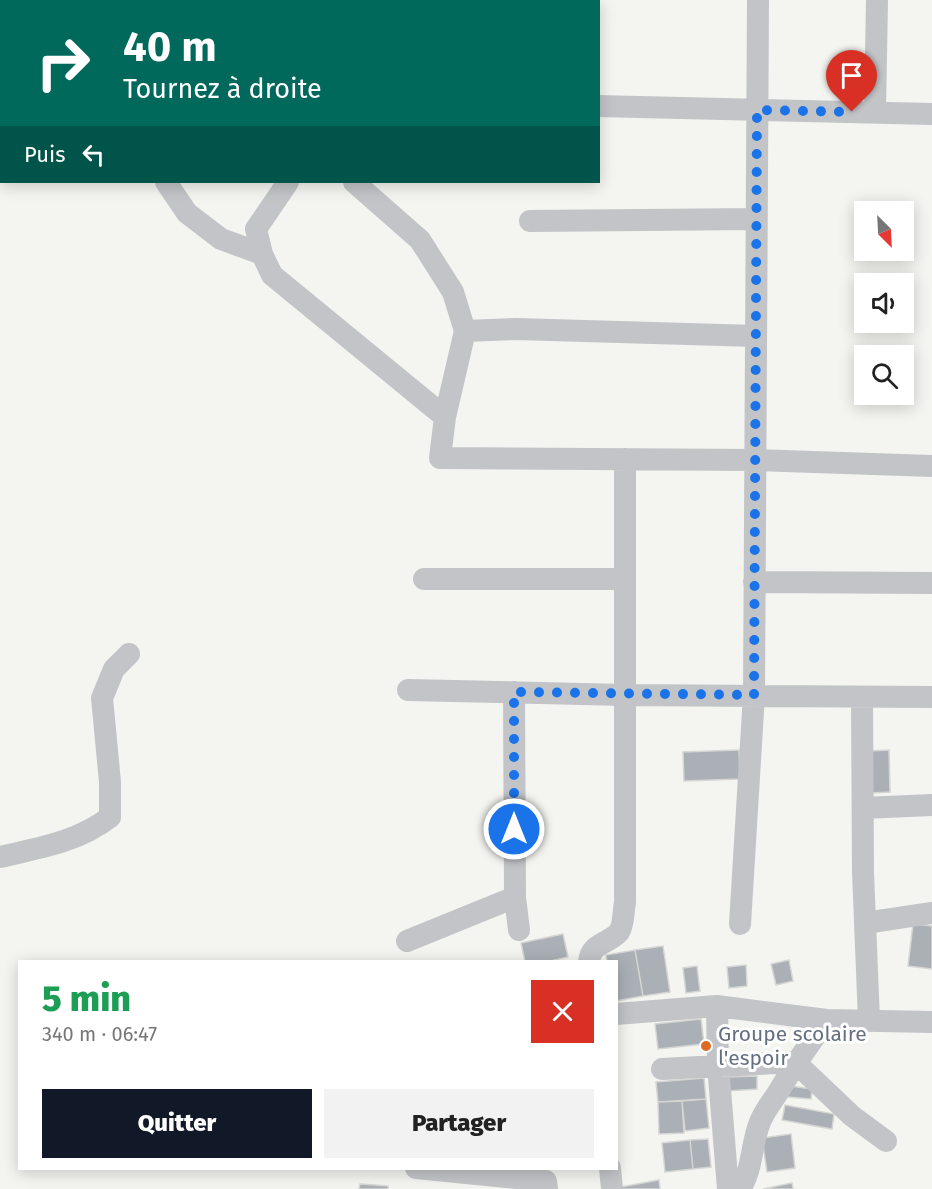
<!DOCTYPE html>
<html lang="fr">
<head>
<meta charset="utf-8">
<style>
  body { margin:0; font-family:"Fira Sans",sans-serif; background:#f2f2f2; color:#222; height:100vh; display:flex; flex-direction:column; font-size:22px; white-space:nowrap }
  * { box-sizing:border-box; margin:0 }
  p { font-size:20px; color:#767676 }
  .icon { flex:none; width:33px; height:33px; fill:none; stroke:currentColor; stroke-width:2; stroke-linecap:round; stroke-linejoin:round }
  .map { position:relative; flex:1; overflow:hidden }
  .panel { position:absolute; left:18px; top:960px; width:600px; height:210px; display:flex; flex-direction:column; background:#fff; border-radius:0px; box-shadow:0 3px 15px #0003 }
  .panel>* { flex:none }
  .hud { position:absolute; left:0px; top:0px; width:600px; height:183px; box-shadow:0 3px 15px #0003; background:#00695c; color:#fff; overflow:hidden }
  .needle { width:39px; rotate:156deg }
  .buttons { position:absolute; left:854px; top:201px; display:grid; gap:12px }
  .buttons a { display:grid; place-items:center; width:60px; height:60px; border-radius:0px; background:#fff; box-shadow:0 3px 15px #0003; font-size:30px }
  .pin { position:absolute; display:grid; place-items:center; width:51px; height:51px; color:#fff; margin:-62px -26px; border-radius:50% 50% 50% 0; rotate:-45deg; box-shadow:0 0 6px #0007 }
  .pin .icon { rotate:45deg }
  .me { position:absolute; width:66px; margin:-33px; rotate:0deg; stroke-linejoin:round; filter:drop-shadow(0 0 4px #0008) }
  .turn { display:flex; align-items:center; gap:21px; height:126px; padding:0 24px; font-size:27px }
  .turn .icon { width:78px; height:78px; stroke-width:2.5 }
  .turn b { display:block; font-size:42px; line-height:51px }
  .then { display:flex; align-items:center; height:57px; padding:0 24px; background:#0003; gap:12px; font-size:22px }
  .round { display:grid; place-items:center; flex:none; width:63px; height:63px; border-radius:0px; background:#f2f2f2 }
  .overview { display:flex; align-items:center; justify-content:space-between; height:102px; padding:0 24px }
  h1 { font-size:36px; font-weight:800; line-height:45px; color:#1e9e55 }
  .primary-button { display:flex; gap:12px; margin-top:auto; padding:12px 24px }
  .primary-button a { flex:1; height:69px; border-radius:0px; background:#111827; color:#fff; font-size:24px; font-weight:800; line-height:69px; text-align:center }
  .primary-button a+a { background:#f2f2f2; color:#222 }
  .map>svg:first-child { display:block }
</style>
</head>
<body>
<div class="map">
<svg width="932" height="1189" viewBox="0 0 932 1189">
  <rect width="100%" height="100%" fill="#f4f4f0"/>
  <path fill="#aab0b6" stroke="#d5d5d3" stroke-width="1.5" d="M739,750L740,779L684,781L683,752Z
    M889,750L890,792L871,793L870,751Z
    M913,924L932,926V969L908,966Z
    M563,934L568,957L546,962H525L521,943Z
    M663,946L670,992L643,996L635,950Z
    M635,950L643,996L616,1001V962H607L606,955Z
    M789,960L793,981L776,985L771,964Z
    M746,965L747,986L729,988L727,967Z
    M697,966L700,991L686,993L683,968Z
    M701,1019L704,1044L658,1049L655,1024Z
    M757,1076V1089L728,1091L727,1077Z
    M704,1078L706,1099L658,1102L656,1082Z
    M790,1086L812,1089L811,1099L788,1097Z
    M706,1099L709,1128L685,1131L682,1101Z
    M682,1101L684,1133L659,1134L658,1102Z
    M785,1105L834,1114L832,1129L782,1120Z
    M791,1134L795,1168L767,1172L762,1138Z
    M708,1139L711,1167L693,1169L690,1140Z
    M690,1140L693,1169L665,1172L662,1143Z
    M659,1180L660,1189H617L616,1188Z
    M792,1183L793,1189H763Z
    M360,1184L388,1186V1189H359Z"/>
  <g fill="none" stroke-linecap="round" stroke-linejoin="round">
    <path stroke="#c2c4c8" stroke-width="22" d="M146,0L148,2
      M598,106L932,114
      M0,112H2
      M875,112L877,0
      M166,182L187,213L221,239L262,254
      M288,182L256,229L262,254L272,275L445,417
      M354,182L420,240L453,292L465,331L516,329L756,336
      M530,221L756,219
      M465,331L445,417L440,458L755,460L932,466
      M424,579H625
      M754,582L932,583
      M408,690L625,695L932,697
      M514,692L515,897L519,930
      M862,698L863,872L869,1021
      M863,808L932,805
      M0,857C39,848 78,842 110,817V782L102,698L114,669L129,654
      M865,923L932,913
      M740,924L754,695L758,0
      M407,941L515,897
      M589,962C591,942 609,944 619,932C624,925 623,911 625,903V459
      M717,1006L718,1065L728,1189
      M616,1014L717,1006L827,1020L932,1022
      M662,1069L795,1062L852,1116L886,1141
      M416,1168L546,1181L547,1189
      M610,1168L612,1189
      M740,1189C753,1169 751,1144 760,1122C764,1112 771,1103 777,1094C793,1067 808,1045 827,1020"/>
  </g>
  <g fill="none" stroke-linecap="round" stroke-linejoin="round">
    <path stroke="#1a73e8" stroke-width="10" stroke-dasharray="0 18" d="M514,829V692L754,695L757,110L852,112"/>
  </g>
  <circle fill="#de6a27" stroke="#fff" stroke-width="2" cx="706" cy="1046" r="6"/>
  <g text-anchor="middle" stroke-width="6" stroke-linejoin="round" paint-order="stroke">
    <g font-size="21" fill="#647081" stroke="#fff" text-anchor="start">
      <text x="718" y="1041">Groupe scolaire<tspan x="718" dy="24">l'espoir</tspan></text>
    </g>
  </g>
</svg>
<div class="buttons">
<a><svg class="needle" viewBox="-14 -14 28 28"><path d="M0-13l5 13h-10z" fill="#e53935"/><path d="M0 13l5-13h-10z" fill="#767676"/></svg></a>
<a><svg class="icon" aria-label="sound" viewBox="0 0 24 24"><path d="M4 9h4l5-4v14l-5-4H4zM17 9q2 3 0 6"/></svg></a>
<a><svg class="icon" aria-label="search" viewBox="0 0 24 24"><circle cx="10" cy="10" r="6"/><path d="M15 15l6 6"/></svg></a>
</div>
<div class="pin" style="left:852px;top:112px;background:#d93025"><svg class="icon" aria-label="arrive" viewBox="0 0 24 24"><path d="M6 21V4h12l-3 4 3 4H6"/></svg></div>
<svg class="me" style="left:514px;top:829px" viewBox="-20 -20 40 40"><circle r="17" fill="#1a73e8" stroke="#fff" stroke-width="3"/><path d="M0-11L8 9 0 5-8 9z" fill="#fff"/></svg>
<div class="hud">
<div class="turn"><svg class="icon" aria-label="right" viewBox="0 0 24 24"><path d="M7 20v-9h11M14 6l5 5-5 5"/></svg><div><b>40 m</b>Tournez à droite</div></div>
<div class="then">Puis<svg class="icon" aria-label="left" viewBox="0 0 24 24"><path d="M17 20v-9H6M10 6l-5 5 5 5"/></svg></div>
</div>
<section class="panel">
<div class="overview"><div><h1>5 min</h1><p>340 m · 06:47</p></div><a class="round" style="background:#d93025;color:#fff"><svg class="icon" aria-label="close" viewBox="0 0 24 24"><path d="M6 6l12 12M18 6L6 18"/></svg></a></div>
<div class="primary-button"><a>Quitter</a><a>Partager</a></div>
</section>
</div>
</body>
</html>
